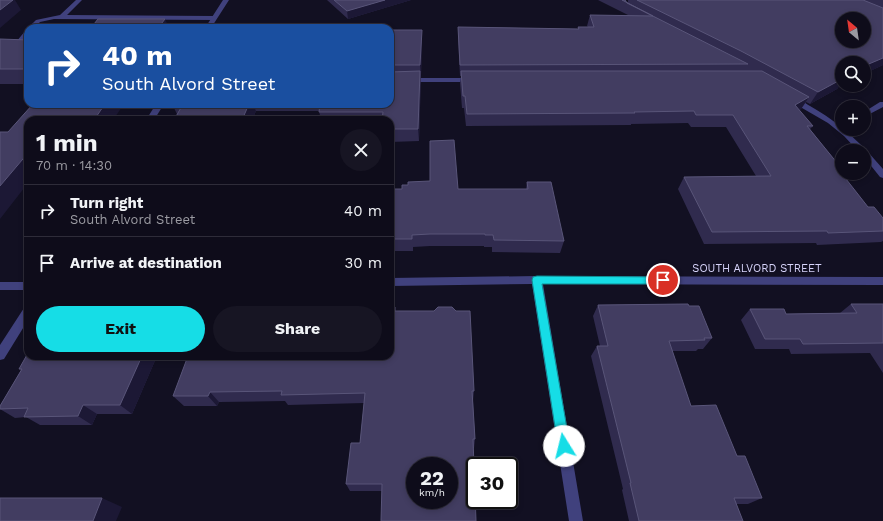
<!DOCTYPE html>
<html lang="en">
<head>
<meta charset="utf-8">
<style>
  body { margin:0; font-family:"Work Sans",sans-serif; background:#171523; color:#f1f3f6; height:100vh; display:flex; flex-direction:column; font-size:15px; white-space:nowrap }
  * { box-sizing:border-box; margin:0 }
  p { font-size:13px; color:#9b9ba2 }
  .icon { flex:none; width:22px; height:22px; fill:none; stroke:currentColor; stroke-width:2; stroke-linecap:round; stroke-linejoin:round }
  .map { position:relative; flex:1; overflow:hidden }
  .details { position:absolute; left:24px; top:116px; width:370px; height:244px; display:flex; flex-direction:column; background:#0e0c1a; border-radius:12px; box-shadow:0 2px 6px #0003,0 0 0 1px #2e2c39 }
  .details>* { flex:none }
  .banner { position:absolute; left:24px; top:24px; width:370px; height:84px; border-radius:12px; box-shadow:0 2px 6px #0003,0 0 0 1px #2e2c39; background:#1a4fa0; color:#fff; overflow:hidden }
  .needle { width:26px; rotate:331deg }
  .fabs { position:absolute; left:835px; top:12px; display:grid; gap:8px }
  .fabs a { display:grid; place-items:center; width:36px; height:36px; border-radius:50%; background:#0e0c1a; box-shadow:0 2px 6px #0003,0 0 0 1px #2e2c39; font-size:20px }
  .speed { position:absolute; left:406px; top:457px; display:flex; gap:8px; font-size:20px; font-weight:700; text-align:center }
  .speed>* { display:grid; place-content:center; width:52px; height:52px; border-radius:50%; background:#0e0c1a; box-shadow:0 2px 6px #0003,0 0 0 1px #2e2c39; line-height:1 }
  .speed small { font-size:10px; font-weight:400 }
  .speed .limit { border:2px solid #111; border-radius:6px; background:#fff; color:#111 }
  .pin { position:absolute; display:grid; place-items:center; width:34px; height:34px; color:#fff; margin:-17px; border:2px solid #fff; border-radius:50%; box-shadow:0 1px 4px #0007 }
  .me { position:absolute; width:44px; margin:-22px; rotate:351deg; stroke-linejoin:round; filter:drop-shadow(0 0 3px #0008) }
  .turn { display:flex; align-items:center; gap:14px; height:84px; padding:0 12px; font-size:18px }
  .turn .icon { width:52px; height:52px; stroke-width:2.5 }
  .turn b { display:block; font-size:28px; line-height:34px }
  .round { display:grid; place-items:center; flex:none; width:42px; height:42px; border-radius:21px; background:#171523 }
  .head { display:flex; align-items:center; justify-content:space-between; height:68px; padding:0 12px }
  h1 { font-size:24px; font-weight:700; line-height:30px }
  .action { display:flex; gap:8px; margin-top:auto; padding:8px 12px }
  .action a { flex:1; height:46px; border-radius:24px; background:#16dde6; color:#111; font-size:16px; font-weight:700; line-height:46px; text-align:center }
  .action a+a { background:#171523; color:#f1f3f6 }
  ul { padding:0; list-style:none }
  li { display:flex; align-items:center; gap:12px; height:52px; padding:0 12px; border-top:1px solid #2e2c39 }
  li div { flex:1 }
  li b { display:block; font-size:15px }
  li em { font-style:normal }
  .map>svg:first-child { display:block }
</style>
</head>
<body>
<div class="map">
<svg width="883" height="521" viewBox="0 0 883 521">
  <rect width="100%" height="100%" fill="#121022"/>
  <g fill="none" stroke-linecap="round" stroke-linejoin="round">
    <path fill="#40417d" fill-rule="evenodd" d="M76,0H82L67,15L214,16L217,18L214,20L54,19L40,22L34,28H28L36,20L60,15Z
      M28,29V35L23,41L28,44V48L16,42L26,30Z"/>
    <path fill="#40417d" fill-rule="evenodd" d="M390,78H474L477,80L474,82H390Z
      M790,97C797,96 804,102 810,106C840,123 860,142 883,169V178L880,177L864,157V151H858L844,136L828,123L790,101Z
      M880,102H883V107L864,117V112Z
      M537,276L883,277V285L543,284L583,521H569L532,284L390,286V278Z
      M0,282H28V290H0Z"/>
    <path fill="#40417d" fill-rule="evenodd" d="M223,0H229L211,28H205Z
      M156,104H164L154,120H146Z
      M28,306V320L4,359L0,360V345L24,308Z"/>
  </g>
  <path fill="#302b4e" d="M327,0H411L348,19Z
    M598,0H625L628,3V0H883V65L840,85L837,89L810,104L806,102L801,109L799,110L813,126L810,129L842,170L840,172L868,207L883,218V241L881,242L817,245L816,243L704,244L678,189L684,177L756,176L726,127H691L688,123L631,124V125L466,126L464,108H462L460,83L461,76H460L458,38V27L578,29V27H588L587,26L590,15H628Z
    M390,30L422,42L419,141L390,142V120H321L319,111H256L252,120H174L177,114L173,106L174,104H390Z
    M0,39L28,40V84H0Z
    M430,181L458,189H526L527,182L564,241L560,253L492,252V247H484V246H430L413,247V251H390V189H402L408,185Z
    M851,304H883V373L870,353L791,354L789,349H755L741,320L750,309L786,314L840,313Z
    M598,305L689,306L712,338L703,349H698L696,351H672L691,406L737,456L762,498L748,504H736L743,521H629L622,490L623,489L591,356L597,346H600L593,316Z
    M396,311L474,391L473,401L475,439L474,448L382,491H350L346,484L360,443L364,403L288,405L285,401L219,402L217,406H184L173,396Z
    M28,356H157L132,414H97L92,425H40L26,417L15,418L0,409V406L21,370L19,369Z"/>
  <path fill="#1c1835" d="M13,0H15L21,10L0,28V10Z
    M385,0H411L348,19L347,11Z
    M165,19L169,28H158Z
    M422,30V42L421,76L420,65Z
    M883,58V65L864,74V66Z
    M420,71V83L419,141L418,129Z
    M842,76V84L840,85L837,89L810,104L818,92Z
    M809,97L801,109L787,117L795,105Z
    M105,104H124L113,120H94Z
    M249,104H253L256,111L252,120H242Z
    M28,153V183L0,219V186Z
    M142,356H157L132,414L120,405Z
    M210,392L219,402L217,406L208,396Z
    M83,405L97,414L92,425L78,416Z
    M102,498L122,507L116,521H93Z"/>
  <path fill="#423d61" stroke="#595579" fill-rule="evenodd" d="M0,0H13L0,10Z
    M334,0H385L347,11Z
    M622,0H625L627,3L748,64L460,65L458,27L579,29L578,27H594L590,15L653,16Z
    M637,0H863L883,8V58L864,66V63H842V79L818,92L741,51ZM842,19H864V41H842Z
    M98,19H165L158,28H53L57,24H94Z
    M390,30H422L420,65H390Z
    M0,39L28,40V69H0Z
    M420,71L418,129H390V120H382L383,112H319L320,104H390V72Z
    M461,71H762L809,97L795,105L813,126H807L842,169V170H839L868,207H874L883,218V231L828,233L827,231L712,232L684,177L771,176L733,115H696L694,111L634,112L635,113L467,114L465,96H463Z
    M33,104H105L94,120H28V153L0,186V132H8Z
    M174,104H249L242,120H174L182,106H173Z
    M454,140L458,189H528L527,182H551L564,241L494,240L493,235H485V234H430L412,235V239H390V189H402V185H408V182L430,181V141Z
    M688,304L689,306H699L712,338H704L705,340L669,341L691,406L716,405L737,456H745L762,498H734L743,521H639L630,483H631L597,346H608L598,305Z
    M851,304H883V343L803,344L800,339H765L750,309H784L786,314L857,313Z
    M390,307H395V311H434L438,307H452L456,311H470L474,391H472L475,439H473L476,521H381L382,484H346L351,443H360L365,393L281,395L282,391L210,392L208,396H173L188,356H390ZM415,466H449V500H415Z
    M28,353V356H142L120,405H83L78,416L24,417L28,408L0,409V406L22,369H19Z
    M0,498H102L93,521H0Z"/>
  <path fill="#16dde6" stroke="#0e9096" d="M537,276L663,277L666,278L667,280L666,283L663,284H542L570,446L568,450L564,452L560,450L558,446L532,280L533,277Z"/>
  <g text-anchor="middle" stroke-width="4" stroke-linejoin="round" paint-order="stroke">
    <g font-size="11" fill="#d8d5fb" stroke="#121022">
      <text x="757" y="272">SOUTH ALVORD STREET</text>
    </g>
  </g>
</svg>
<div class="fabs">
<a><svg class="needle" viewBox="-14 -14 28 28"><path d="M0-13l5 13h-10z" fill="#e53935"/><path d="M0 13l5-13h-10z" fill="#9b9ba2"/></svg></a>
<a><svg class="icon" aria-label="search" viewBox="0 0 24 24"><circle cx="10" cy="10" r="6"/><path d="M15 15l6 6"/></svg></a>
<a>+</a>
<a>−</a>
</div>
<div class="speed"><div>22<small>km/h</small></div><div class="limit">30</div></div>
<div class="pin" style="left:663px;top:280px;background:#d93025"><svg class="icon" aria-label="arrive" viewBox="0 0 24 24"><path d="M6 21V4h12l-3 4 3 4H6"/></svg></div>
<svg class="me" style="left:564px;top:446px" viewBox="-20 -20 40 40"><circle r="19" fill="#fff"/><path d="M0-13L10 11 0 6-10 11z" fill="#16dde6"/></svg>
<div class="banner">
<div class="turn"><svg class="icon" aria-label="right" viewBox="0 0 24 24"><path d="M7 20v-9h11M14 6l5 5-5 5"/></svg><div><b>40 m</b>South Alvord Street</div></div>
</div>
<section class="details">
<div class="head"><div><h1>1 min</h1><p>70 m · 14:30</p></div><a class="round"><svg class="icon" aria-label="close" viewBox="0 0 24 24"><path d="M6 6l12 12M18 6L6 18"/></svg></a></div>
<ul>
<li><svg class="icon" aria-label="right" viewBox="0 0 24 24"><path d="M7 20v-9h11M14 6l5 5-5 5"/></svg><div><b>Turn right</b><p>South Alvord Street</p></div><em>40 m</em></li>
<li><svg class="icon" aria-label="arrive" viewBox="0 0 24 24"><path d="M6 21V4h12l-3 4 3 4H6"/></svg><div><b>Arrive at destination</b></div><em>30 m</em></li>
</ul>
<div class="action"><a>Exit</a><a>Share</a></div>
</section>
</div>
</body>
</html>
